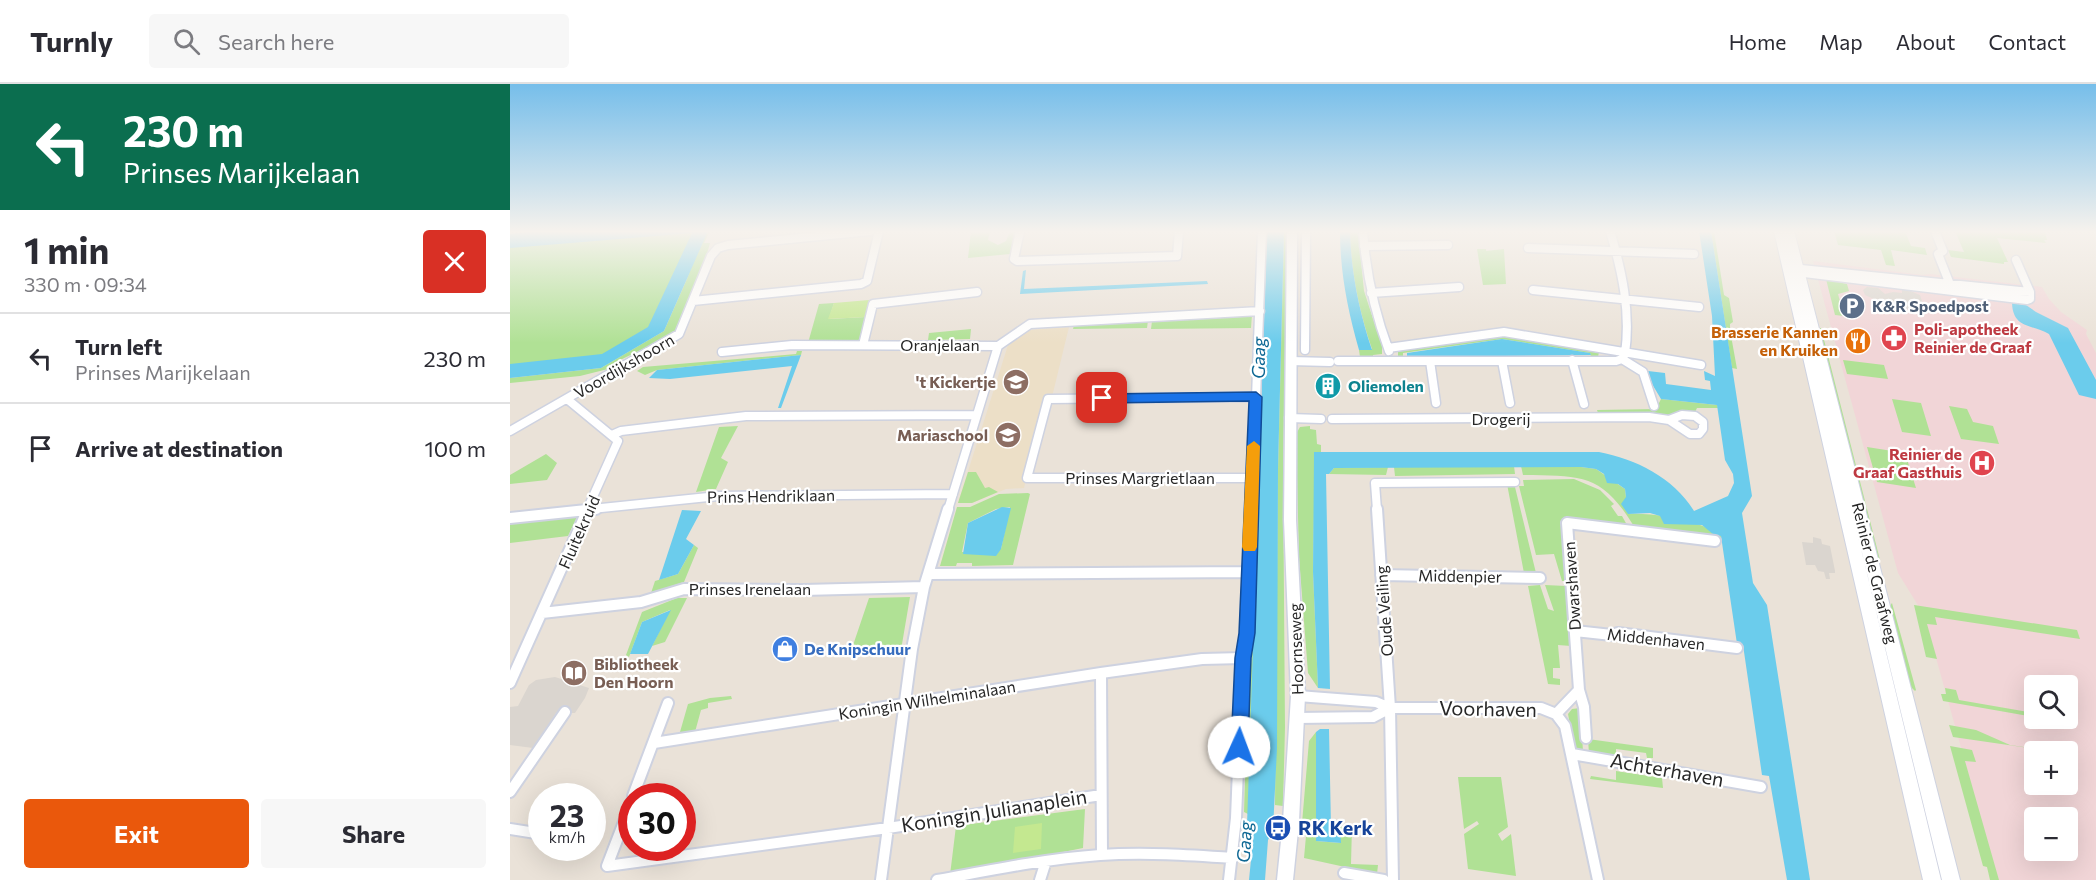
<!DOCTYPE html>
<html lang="en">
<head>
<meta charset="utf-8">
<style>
  body { margin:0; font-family:Commissioner,sans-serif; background:#f7f7f7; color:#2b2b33; height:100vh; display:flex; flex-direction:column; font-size:22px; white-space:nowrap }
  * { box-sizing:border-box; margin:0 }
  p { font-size:20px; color:#7c7c81 }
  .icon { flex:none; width:33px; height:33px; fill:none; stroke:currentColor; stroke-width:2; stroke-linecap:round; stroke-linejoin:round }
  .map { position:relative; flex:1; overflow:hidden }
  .drawer { display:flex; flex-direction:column; background:#fff; width:510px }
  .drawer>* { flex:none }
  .banner { background:#0b6e4f; color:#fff; overflow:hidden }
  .tools { position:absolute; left:1514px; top:591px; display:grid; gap:12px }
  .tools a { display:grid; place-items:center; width:54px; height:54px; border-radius:6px; background:#fff; box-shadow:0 6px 24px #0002; font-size:30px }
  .speed { position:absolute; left:18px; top:699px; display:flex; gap:12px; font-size:30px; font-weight:700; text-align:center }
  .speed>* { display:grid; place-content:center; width:78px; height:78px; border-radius:50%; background:#fff; box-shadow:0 6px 24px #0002; line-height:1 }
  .speed small { font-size:15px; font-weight:400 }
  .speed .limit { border:9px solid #d22; background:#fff; color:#111 }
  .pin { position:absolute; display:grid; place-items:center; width:51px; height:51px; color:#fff; margin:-26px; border-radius:12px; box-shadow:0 3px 9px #0006 }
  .me { position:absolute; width:66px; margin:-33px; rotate:2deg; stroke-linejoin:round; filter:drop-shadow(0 0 4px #0008) }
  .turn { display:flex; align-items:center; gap:21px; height:126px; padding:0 24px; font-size:27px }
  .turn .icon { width:78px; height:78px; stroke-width:2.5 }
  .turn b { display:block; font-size:42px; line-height:51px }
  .round { display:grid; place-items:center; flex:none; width:63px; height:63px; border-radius:6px; background:#f7f7f7 }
  .overview { display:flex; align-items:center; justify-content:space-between; height:102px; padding:0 24px }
  h1 { font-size:36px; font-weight:700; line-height:45px }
  .cta { display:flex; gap:12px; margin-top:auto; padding:12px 24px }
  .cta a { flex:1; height:69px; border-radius:6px; background:#ea580c; color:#fff; font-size:24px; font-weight:700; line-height:69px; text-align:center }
  .cta a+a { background:#f7f7f7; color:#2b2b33 }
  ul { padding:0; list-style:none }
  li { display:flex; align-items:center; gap:18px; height:90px; padding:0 24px; border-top:2px solid #e1e1e2 }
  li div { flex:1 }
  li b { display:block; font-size:22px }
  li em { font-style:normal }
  header { display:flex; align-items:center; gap:36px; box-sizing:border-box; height:84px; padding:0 30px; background:#fff; border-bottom:2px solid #e1e1e2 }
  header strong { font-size:28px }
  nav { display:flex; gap:33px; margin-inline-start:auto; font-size:21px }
  .search { width:420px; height:54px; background:#f7f7f7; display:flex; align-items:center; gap:15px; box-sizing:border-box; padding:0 21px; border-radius:6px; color:#7c7c81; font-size:22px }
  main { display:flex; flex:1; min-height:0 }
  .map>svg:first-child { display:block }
</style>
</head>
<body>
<header>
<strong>Turnly</strong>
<div class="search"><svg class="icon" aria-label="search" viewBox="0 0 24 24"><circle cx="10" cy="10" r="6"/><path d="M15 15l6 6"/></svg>Search here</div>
<nav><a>Home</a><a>Map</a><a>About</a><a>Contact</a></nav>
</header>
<main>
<section class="drawer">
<div class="banner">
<div class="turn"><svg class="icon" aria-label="left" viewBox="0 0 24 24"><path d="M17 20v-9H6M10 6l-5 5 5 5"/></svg><div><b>230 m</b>Prinses Marijkelaan</div></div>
</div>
<div class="overview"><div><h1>1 min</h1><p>330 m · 09:34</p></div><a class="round" style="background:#d93025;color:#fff"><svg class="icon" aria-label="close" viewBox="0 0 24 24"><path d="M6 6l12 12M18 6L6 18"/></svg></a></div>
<ul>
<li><svg class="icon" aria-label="left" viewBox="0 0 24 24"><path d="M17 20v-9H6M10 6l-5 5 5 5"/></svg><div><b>Turn left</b><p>Prinses Marijkelaan</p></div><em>230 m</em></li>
<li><svg class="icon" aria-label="arrive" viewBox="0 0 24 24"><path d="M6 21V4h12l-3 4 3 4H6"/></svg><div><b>Arrive at destination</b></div><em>100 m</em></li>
</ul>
<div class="cta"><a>Exit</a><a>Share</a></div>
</section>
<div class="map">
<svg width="1586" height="796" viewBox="0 0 1586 796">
  <rect width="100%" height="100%" fill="#eae2d8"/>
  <path fill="#ecdfc7" d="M559,243L542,313L536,314L514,404L496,405L462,419H448L498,261L519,246Z"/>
  <path fill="#f1d5d7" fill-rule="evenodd" d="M1303,177L1413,191L1420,190L1532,203L1539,215L1551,228L1577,246L1576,250L1586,269V796H1488L1414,531L1388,489ZM1524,602H1557V634H1524ZM1524,668H1557V700H1524ZM1524,734H1557V766H1524Z"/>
  <path fill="#b0e195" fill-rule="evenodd" d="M99,147H200L194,159H200L196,173L164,249L144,262L141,261L106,278L107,280L98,285L70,292L0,299V294L91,284L154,247L180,188L151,246L87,282L0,290V156Z
    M461,147H480L478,156L488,161L496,157L500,147H506L500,170L458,174Z
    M774,147H777L773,385L775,643L773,722L765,721L768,385Z
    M840,147H848L854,207L872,262V270L863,271V273H850L849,266L862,265C849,227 841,188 840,147Z
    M1201,147H1204L1214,211L1219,214L1223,238L1220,240V246L1227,285L1222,284Z
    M1324,147H1395L1401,162L1415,164L1417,171L1381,166L1385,182L1376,181L1371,166L1328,161Z
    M1445,147H1535L1537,156H1534L1536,159L1487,154L1498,178H1494V180L1441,173L1438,166L1454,168Z
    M967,165H976V167L994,165L996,200L973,201Z
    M1316,195L1337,200L1339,207L1328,210L1334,232L1325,231Z
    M324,219L319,235L356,233L350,258L298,259L309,220Z
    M742,231L741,244L641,245L642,237Z
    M638,237L637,244L563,245L564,241Z
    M1310,244H1311L1370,476L1364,469L1308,251Z
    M461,245L460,255L418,256L419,249Z
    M993,251L1089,268L1088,273H1081L1080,269L992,255L893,269V273H888V265Z
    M287,267H292L291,271L147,286L135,291L127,287L133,283L286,270Z
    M1333,276L1374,281L1378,295L1337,290Z
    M1151,315L1207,321L1208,324H1187L1184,330L1173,326L1157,332H1089L1087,326L1146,325Z
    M1382,315L1411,319L1421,352L1392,348Z
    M1439,322L1457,325L1463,338L1483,342L1489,360L1451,355Z
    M228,342L211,374L218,378L206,405L186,408L209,343Z
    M800,342V345L806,346L807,360L811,361V368H805L803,488L808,604L798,589L789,473L786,350L790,343Z
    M1357,363L1395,369L1406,404L1367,398Z
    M36,370L47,379L37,396L0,400V391Z
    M1004,382L1005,390L885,392L884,383Z
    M1011,382L1071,383L1086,385L1115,405L1118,430C1142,429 1167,434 1190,441C1199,443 1202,451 1211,452V456L1125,444C1092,389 1072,392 1013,391Z
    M878,383L876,391L819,390L824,384Z
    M458,388H466L475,404L479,403L488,408L462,419H448Z
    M1064,395L1090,406L1104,420L1101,422L1108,432H1112L1117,441L1060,435L1053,442L1056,497H1052L1044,470L1026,471L1009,402H1014L1013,396Z
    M1004,399L1026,489H1014L997,400Z
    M518,409L520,410L503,481L462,482V479H447L446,482H430L447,423H460L489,410ZM500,423L491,465L452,468L458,439L486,425Z
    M68,431L58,452L0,459V439Z
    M184,461L188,464L174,498L141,509L145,497L168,490Z
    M1030,501L1038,525L1044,527L1035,501L1056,502L1061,562L1048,561L1050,584H1043V594L1050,595V601L1038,600L1018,502Z
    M400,513L391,566L339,573L359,514Z
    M167,514H177L155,558L142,562L160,526L132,538L119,573L116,571L132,528Z
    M1382,519L1406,606L1405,607L1399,601L1379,523Z
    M1404,521L1567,546L1570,555L1425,533L1427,541L1417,540L1427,575L1416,573Z
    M744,552L738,730L734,728L739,560Z
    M1435,604L1446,606L1449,616L1524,629V633L1433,617L1431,610H1436Z
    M221,612L222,615L198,619V624L191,626L185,648L168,655L178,620L200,614Z
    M1070,624L1073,667H1065L1058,630L1062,625Z
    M1439,641L1466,646L1500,661L1540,667L1443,653Z
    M806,648V757L830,759V743L842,742L841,780L868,781L867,790L794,774L796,752L791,751L799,657Z
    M1078,655L1143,664V674H1137L1136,669L1106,665V674L1079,670Z
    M1440,662L1462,666L1466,678L1455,677L1489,796H1480L1477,783L1473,782Z
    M1106,687L1152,694L1153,704L1080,695L1081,692L1106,696Z
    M991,693L998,743L988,750L992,757L1001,750L1006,792L958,785L954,750L969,740L967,737L954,745L948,693Z
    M575,725L573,764L440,791L446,742Z"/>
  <path fill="#c4e890" d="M359,216L356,233L318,235L324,219Z
    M532,739L531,765L503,769L505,743Z"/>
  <path fill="#dad5cf" d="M1357,203L1368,204L1375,210L1383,208L1392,209V206H1398L1410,211L1413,220L1421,227L1415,230L1403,224L1394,226L1378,224L1373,219L1376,218L1374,215L1366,216L1355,211L1353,206Z
    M1303,453L1311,455L1312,460L1320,462L1325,487V489H1319L1320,495H1316L1314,488L1308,487L1305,481H1296L1292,458L1303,459Z
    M45,593L79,604L75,614L65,629H46L23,664L0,661V623L8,622L19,601L26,596Z"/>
  <path fill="#6bccec" d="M26,147H198L154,247L91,284L0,294V280L92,270L138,243L182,149L0,164V150Z
    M757,147H774L768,385L767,664L763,746L758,756L755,796H739L743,755L737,741Z
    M830,147H840C841,188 849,227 862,266H849C838,227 830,189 830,147Z
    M1189,147H1201L1242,412L1232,429L1243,499L1257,521L1300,796H1277L1259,692L1252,691L1233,561L1227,560L1211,452L1204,451L1192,441L1154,440L1150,432L1140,429L1118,430L1111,420L1116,413L1115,405L1108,400L1097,399L1094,390L1086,385L1071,383L824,384L819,390H816L820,605L808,604L803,488L804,368H1089C1126,375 1164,394 1184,427L1218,412L1224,399L1223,390L1215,376L1207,321L1151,315L1142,300L1138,287L1155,289L1156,300L1201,306L1200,297L1195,296L1194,287L1205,292L1202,232Z
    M516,186L514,205L697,197L698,200L510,210L513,187Z
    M1502,219L1516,221L1526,228L1558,244L1586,296V315L1569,311L1539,250C1522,240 1503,245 1502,219Z
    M992,255L1080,269L1081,271L897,273V269Z
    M291,271L271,324H268L282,282L160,295L139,294L147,286Z
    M492,423L501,424L491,465L486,472L453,470L458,439Z
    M172,426L191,427L176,455L184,461L168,490L149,496Z
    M161,526L138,570H120L132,538Z
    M810,645H819L821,743H830L831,759L806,757V648Z"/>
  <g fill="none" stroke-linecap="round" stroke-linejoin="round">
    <defs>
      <path id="minor-far1" d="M510,147L504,175L507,177L667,172L669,147
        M853,147C856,189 864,227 879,267
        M1100,147C1112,187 1121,228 1115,270
        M1425,147L1433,167L1428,170L1441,203
        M854,162L938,161
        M1018,164L1184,170
        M1281,184L1520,208
        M1286,188L1517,216L1520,215V208L1506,176
        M1023,206L1189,223
        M861,209L949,203
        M183,217L351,200L357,197L369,147
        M353,261L363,220L467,208
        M878,264L994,248L1191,281
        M795,266L796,147
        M212,268L282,261L488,262L520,240L750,227
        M1112,275L1133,288L1144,322
        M1062,276L1074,320
        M780,277L820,278
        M828,277H1106L1112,275L1115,270
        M920,277L926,319
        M992,277L1000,319
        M57,315L108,357L77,426
        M1172,331L1185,332L1193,338V345L1189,350H1180L1159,336Z
        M779,334L811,335
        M822,335L1139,333L1159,336
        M0,347L169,250L201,172L208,164L218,161L360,147
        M102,351L111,347L236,332L465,331
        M742,394H517L538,315L746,313
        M72,426L208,412L443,410
        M438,426L488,262
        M742,426L752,147
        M867,426L865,399L1005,398"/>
      <path id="minor" d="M867,425L880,624L883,796
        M0,434L86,425
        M418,490L739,488
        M871,491L1030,494
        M32,529L131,518L174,505L293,506L414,503
        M1065,547L1102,551L1108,549L1227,564
        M591,589L592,771
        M0,599L78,425
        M1069,606L1074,623L1076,654
        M788,612L866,618L880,624H1031L1046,630L1055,642L1088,796
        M1046,630L1069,606L1057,439L1205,457
        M787,634L863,633L880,624
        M144,659L591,589L692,575L733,574
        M1062,670L1251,703
        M0,708L55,628
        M123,712L158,619
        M122,717L97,782L378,744L591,711
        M0,745L32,750
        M834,789L874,796
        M371,796L402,565L414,503L438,425
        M427,796C481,786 535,775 590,771C634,768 679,771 723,774
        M530,796L536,777
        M719,796L726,734L731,611L737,549L742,425"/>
      <path id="tertiary" d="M777,147H787L786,436L795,612L789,737L783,796H767L773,737L781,612L774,436Z"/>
      <path id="secondary" d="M1264,147H1284L1450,796H1432L1338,411L1431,796H1413Z"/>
    </defs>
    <use href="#minor-far1" stroke="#ced2e0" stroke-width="11"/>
    <use href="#minor" stroke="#ced2e0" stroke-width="14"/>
    <use href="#tertiary" stroke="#ced2e0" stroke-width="3"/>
    <use href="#secondary" stroke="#ced2e0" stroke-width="2"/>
    <use href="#minor-far1" stroke="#fff" stroke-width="8"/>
    <use href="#minor" stroke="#fff" stroke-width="10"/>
    <use href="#tertiary" fill="#fff" fill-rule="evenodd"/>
    <use href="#secondary" fill="#fff" fill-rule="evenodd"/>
  </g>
  <linearGradient id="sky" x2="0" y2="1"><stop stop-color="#76beea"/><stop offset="0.57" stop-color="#f6f2ed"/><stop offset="1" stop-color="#f6f2ed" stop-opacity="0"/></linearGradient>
  <rect width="1586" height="259" fill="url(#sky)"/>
  <path fill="#1a73e8" stroke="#114b97" stroke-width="1.5" d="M746,308L752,313L745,549L741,574L738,663L735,669L729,671L723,669L721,663L725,574L729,549L739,317L592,319L586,314L592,310Z"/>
  <path fill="#f59e0b" d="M744,357L750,362L747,463L745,467H734L732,463L737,362Z"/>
  <defs>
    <symbol id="parking-disc" viewBox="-11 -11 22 22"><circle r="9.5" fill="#5c6f8a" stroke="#fff"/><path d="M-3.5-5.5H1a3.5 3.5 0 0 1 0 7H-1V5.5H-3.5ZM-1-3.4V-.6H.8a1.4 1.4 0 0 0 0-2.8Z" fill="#fff"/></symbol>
    <symbol id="pharmacy-disc" viewBox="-11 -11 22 22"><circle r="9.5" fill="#e0444e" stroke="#fff"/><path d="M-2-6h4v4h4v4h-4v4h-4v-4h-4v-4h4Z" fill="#fff"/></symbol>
    <symbol id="restaurant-disc" viewBox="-11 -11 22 22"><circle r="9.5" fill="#e8710a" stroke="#fff"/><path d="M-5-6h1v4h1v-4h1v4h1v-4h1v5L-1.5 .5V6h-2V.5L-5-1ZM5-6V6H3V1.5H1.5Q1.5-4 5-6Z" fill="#fff"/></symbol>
    <symbol id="school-disc" viewBox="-11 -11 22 22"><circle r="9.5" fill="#8d6e63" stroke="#fff"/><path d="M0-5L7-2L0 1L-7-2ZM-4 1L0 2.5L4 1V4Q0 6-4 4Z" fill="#fff"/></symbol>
    <symbol id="building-disc" viewBox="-11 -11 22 22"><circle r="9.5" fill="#0f9aa8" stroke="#fff"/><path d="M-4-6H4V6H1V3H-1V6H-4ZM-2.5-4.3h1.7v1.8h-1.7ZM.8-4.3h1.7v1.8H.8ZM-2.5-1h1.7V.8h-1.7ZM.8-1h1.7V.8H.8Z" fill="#fff"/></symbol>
    <symbol id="hospital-disc" viewBox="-11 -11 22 22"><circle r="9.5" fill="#e0444e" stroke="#fff"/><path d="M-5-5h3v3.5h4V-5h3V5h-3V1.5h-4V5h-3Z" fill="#fff"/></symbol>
    <symbol id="shop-disc" viewBox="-11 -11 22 22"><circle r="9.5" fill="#3f7fe0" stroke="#fff"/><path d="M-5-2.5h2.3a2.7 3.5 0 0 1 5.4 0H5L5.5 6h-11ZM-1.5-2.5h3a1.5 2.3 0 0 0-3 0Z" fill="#fff"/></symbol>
    <symbol id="library-disc" viewBox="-11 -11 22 22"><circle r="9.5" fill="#8d6e63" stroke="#fff"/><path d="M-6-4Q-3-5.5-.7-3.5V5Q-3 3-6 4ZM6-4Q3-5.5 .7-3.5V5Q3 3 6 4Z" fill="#fff"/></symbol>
    <symbol id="bus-disc" viewBox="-11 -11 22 22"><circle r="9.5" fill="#1a4fb4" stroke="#fff"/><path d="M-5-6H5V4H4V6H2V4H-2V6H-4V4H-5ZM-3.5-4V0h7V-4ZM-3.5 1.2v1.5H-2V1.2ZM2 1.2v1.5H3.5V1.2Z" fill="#fff"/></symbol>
  </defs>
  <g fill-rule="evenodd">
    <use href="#parking-disc" x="1327" y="207" width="30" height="30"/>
    <use href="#pharmacy-disc" x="1369" y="239" width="30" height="30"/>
    <use href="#restaurant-disc" x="1333" y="242" width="30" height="30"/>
    <use href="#school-disc" x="491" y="283" width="30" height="30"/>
    <use href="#building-disc" x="803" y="287" width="30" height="30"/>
    <use href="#school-disc" x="483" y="336" width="30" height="30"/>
    <use href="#hospital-disc" x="1457" y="364" width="30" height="30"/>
    <use href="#shop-disc" x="260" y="550" width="30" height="30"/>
    <use href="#library-disc" x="49" y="574" width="30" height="30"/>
    <use href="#bus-disc" x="753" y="729" width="30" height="30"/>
  </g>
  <g text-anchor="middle" stroke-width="4.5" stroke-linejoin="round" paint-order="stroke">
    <g font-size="16" font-weight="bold" fill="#4e5e75" stroke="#fff" text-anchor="start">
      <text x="1362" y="228">K&amp;R Spoedpost</text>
    </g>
    <g font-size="16" font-weight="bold" fill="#be3a42" stroke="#fff" text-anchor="start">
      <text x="1404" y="251">Poli-apotheek<tspan x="1404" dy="18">Reinier de Graaf</tspan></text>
      <text x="1452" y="376" text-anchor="end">Reinier de<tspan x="1452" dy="18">Graaf Gasthuis</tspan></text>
    </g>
    <g font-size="16" font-weight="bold" fill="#c56008" stroke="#fff" text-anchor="end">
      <text x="1328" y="254">Brasserie Kannen<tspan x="1328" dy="18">en Kruiken</tspan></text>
    </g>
    <g font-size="16" fill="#272727" stroke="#fff">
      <text x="430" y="267">Oranjelaan</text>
      <text transform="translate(114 282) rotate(-30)" y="6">Voordijkshoorn</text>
      <text x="991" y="341">Drogerij</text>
      <text x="630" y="400">Prinses Margrietlaan</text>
      <text transform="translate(261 412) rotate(-1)" y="6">Prins Hendriklaan</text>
      <text transform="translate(69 448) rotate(-66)" y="6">Fluitekruid</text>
      <text transform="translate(1365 489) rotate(76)" y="6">Reinier de Graafweg</text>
      <text transform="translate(950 492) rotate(1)" y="6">Middenpier</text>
      <text transform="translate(1062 502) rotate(-94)" y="6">Dwarshaven</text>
      <text x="240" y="511">Prinses Irenelaan</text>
      <text transform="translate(874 527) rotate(-94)" y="6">Oude Veiling</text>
      <text transform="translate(1146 555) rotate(6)" y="6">Middenhaven</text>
      <text transform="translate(786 565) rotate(-92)" y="6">Hoornseweg</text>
      <text transform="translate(417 616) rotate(-9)" y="6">Koningin Wilhelminalaan</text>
    </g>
    <g font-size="16" font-weight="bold" fill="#785e54" stroke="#fff" text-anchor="end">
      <text x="486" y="304">'t Kickertje</text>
      <text x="478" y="357">Mariaschool</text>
      <text x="84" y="586" text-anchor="start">Bibliotheek<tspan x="84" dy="18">Den Hoorn</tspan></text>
    </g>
    <g font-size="16" font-weight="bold" fill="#0d838f" stroke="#fff" text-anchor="start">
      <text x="838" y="308">Oliemolen</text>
    </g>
    <g font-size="16" font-weight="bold" fill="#366cbe" stroke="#fff" text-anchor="start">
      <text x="294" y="571">De Knipschuur</text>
    </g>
    <g font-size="18" font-style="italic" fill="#0f6894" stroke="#fff">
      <text transform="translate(749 274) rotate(-89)" y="6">Gaag</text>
      <text transform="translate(735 758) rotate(-86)" y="6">Gaag</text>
    </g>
    <g font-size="20" fill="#272727" stroke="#fff">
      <text transform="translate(978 625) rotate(1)" y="7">Voorhaven</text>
      <text transform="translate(1157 686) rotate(10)" y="7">Achterhaven</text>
      <text transform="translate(484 727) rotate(-9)" y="7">Koningin Julianaplein</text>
    </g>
    <g font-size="20" font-weight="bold" fill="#164399" stroke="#fff" text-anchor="start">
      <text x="788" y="751">RK Kerk</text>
    </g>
  </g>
</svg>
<div class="tools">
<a><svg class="icon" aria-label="search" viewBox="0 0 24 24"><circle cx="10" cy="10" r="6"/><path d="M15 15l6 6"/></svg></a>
<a>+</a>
<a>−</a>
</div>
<div class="speed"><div>23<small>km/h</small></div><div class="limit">30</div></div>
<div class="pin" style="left:592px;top:314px;background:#d93025"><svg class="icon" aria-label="arrive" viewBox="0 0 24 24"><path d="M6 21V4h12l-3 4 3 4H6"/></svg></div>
<svg class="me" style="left:729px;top:663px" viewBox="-20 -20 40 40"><circle r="19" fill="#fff"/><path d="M0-13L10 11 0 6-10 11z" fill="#1a73e8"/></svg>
</div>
</main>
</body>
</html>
